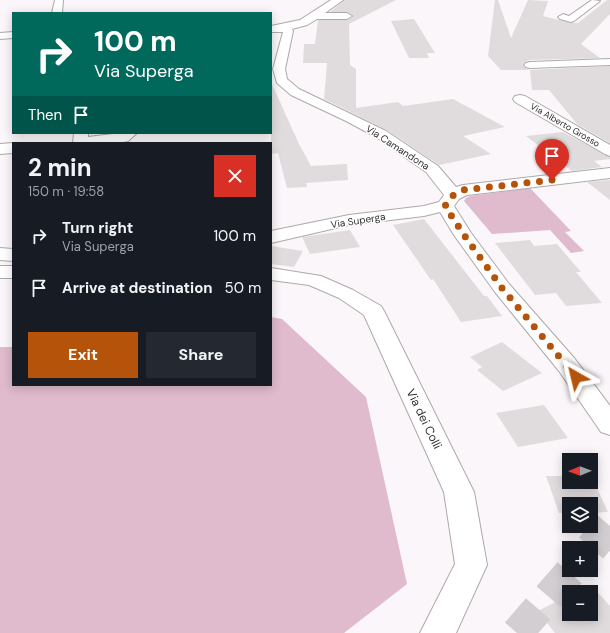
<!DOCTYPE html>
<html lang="en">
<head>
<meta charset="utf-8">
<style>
  body { margin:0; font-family:"DM Sans",sans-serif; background:#242831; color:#f1f3f6; height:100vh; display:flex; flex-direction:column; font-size:15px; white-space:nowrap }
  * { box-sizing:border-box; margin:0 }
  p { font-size:13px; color:#9ea1a6 }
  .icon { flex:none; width:22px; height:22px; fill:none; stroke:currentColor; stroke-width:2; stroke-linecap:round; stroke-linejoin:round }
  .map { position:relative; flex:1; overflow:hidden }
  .panel { position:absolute; left:12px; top:142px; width:260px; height:244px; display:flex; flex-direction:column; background:#171b24; border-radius:0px; box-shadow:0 2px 10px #0003 }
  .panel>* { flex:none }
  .top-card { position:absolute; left:12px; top:12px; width:260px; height:122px; border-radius:0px; box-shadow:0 2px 10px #0003; background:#00695c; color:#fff; overflow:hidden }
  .needle { width:26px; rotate:269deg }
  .buttons { position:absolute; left:562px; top:453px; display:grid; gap:8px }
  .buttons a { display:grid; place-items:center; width:36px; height:36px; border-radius:0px; background:#171b24; box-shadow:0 2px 10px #0003; font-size:20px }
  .pin { position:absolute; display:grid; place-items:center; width:34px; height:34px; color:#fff; margin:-41px -17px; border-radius:50% 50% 50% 0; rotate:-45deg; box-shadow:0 0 4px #0007 }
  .pin .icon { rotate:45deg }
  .me { position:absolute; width:44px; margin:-22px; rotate:323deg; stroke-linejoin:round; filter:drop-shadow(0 0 3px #0008) }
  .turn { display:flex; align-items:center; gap:14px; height:84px; padding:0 16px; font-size:18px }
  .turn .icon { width:52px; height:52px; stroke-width:2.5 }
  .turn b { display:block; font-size:28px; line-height:34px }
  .then { display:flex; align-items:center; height:38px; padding:0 16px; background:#0003; gap:8px; font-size:15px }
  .round { display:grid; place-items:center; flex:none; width:42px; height:42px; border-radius:0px; background:#242831 }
  .headline { display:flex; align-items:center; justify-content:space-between; height:68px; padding:0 16px }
  h1 { font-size:24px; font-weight:700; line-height:30px }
  .cta { display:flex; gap:8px; margin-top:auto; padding:8px 16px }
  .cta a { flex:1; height:46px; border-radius:0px; background:#b45309; color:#fff; font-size:16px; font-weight:700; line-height:46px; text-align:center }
  .cta a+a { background:#242831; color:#f1f3f6 }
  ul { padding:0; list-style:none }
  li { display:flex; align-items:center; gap:12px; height:52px; padding:0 16px }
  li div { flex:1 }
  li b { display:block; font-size:15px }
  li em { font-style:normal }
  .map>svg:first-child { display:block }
</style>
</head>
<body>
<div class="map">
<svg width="610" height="633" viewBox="0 0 610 633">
  <rect width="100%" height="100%" fill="#fbf6f9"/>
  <path fill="#dfbbcd" d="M530,188L571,231L565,232L584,251L571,253L550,230L492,234L464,201L466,198L470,196Z
    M271,317L282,319L366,397L407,584L344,633H0V347H13V385H271Z"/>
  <path fill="#e0dcde" d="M344,0H396L349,24L350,65L356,69V108L398,102L403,106L453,99L505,127L463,136L491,154L439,165L387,130L324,99L327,63H303L304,44H315L318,20H347L353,17V15L347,12H330Z
    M495,0H498L511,38L528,0L548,1L543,16L571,23H578L607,0H610V14L581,44L600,58L530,60L525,62L522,65L525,68L530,70L610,66V143L577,124L549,90H532L530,70H501L488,56Z
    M414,19L435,53H427L429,58H409L391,21Z
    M271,82L299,144L311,166L347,164L348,180L306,183L307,187L287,188L278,153L271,154Z
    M563,132L610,157V159L594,161L602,167L572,171L526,136Z
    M610,180V200L587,182Z
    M424,219L484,296H487L502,316L461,322L433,279L431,280L393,225Z
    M350,230L360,247L310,254L302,237Z
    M530,240L534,246L557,244L581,272H576L602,303L566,306L556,293L535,295L495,243Z
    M271,246L303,251L294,267L271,264Z
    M502,342L542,373L503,391L477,370L482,367L470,357Z
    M544,405L568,438L518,447L496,413Z
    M591,475L608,512L591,513V504H569V513H559L546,476H569V482H591Z
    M591,585L610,606V633H555L538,611L569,595V614H591V592H576Z"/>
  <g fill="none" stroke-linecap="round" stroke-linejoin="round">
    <path stroke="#d3ced1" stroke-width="32" stroke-dasharray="32 16" stroke-linecap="butt" d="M591,548L610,526
      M517,633L572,570"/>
    <defs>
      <path id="minor" d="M55,0H63L62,13H52Z
        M331,0H343L325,13H347L352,16L347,19H317L307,25L292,29L293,31L285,69L287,79L299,89L386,131L438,166L456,187L463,185L610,168V178L467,195L459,199L454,206L471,233L509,284L575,359L610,406V435L601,432L559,371L495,292L454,235L440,212L424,216L349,225L271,243V231L349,215L424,206L439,202L444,195L426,172L376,137L346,121L291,95L277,83L273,69L283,32H271V26L300,20Z
        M592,0L600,1L574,21L571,22L560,19L558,17L563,14L569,16Z
        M13,32V38L0,39V33Z
        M610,59V65L530,68L526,67L524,65L526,63L530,62Z
        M520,95L525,96L610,145V156L605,154L515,102L513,99L515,96Z
        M74,133H88V137L121,133H137L128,141L123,142L73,143Z
        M13,143V153L0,154V144Z
        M0,266H13V278H0Z"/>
      <path id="tertiary" d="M0,248L13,249V261L0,260Z
        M271,268L321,276L353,290L381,306L384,311L474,492L487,565L456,633H420L455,564L444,492L364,315L339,298L309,285L271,280Z"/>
    </defs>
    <use href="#minor" stroke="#ada9ab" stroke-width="2"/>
    <use href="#tertiary" stroke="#ada9ab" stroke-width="2"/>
    <use href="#minor" fill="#fff" fill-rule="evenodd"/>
    <use href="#tertiary" fill="#fff" fill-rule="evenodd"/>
  </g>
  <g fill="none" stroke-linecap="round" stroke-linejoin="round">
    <path stroke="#b45309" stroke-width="7" stroke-dasharray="0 12.6" d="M552,180L463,190L452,196L445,206L464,235L502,288L576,377"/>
  </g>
  <g text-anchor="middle" stroke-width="3" stroke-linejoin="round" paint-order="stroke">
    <g font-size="9" fill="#312f30" stroke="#fff">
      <text transform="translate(565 125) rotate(30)" y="3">Via Alberto Grosso</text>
    </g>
    <g font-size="10" fill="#312f30" stroke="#fff">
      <text transform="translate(398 147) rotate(33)" y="4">Via Camandona</text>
      <text transform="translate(358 220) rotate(-9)" y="4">Via Superga</text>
    </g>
    <g font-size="12" fill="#312f30" stroke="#fff">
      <text transform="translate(424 419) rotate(64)" y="4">Via dei Colli</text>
    </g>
  </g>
</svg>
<div class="buttons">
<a><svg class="needle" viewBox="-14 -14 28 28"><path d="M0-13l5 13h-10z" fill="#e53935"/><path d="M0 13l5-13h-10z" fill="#9ea1a6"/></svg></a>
<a><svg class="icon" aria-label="layers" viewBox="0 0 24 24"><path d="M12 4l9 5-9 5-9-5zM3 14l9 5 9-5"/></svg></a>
<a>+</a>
<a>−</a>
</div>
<div class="pin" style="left:552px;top:180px;background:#d93025"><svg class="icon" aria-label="arrive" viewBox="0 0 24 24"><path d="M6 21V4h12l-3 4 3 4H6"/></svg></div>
<svg class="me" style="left:576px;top:377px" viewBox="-20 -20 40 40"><path d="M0-17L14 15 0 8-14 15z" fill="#b45309" stroke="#fff" stroke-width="4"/></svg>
<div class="top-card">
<div class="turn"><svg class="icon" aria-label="right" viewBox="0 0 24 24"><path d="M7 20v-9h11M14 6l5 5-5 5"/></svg><div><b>100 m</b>Via Superga</div></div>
<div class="then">Then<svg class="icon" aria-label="arrive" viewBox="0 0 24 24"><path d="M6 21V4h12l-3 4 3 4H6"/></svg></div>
</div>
<section class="panel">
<div class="headline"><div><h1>2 min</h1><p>150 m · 19:58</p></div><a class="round" style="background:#d93025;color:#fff"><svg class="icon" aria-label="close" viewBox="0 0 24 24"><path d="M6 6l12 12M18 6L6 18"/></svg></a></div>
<ul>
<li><svg class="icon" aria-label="right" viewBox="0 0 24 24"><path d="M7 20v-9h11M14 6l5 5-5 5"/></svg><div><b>Turn right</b><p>Via Superga</p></div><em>100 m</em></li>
<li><svg class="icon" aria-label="arrive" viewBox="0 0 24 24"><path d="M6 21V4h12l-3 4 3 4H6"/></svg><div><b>Arrive at destination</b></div><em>50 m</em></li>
</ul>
<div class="cta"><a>Exit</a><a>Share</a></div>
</section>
</div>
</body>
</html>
